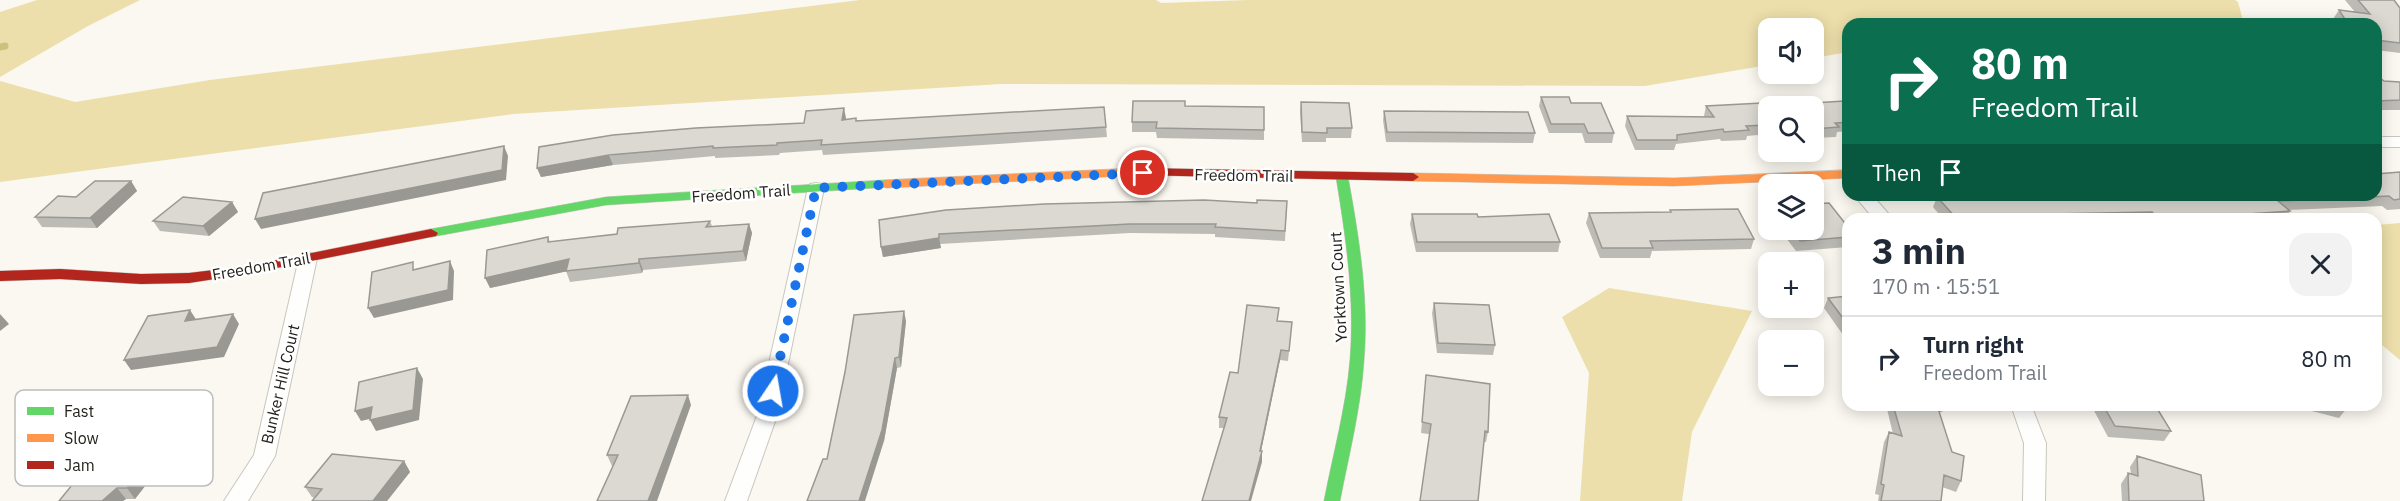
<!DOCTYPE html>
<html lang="en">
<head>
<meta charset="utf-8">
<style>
  body { margin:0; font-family:"IBM Plex Sans",sans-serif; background:#f2f2f3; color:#1f2937; height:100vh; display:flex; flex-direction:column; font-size:22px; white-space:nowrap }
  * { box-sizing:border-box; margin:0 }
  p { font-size:20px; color:#747a83 }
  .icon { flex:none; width:33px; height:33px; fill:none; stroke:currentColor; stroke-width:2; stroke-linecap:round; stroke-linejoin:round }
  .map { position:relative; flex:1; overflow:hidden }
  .sheet { position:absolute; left:1842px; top:213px; width:540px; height:198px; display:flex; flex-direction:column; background:#fff; border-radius:18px; box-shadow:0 3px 15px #0003 }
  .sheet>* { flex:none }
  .guide { position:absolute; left:1842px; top:18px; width:540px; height:183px; border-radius:18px; box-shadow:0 3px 15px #0003; background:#0b6e4f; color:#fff; overflow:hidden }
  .controls { position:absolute; left:1758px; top:18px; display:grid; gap:12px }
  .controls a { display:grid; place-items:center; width:66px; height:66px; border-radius:12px; background:#fff; box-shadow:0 3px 15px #0003; font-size:30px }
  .pin { position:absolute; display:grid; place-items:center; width:51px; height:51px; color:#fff; margin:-26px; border:3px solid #fff; border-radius:50%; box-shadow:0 2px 6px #0007 }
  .me { position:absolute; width:66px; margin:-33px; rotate:12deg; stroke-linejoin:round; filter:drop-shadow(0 0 4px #0008) }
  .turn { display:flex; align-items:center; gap:21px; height:126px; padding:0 30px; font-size:27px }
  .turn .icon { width:78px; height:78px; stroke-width:2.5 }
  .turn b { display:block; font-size:42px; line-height:51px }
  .then { display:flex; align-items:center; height:57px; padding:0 30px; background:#0003; gap:12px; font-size:22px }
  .round { display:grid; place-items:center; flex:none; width:63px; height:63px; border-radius:18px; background:#f2f2f3 }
  .overview { display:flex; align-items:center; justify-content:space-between; height:102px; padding:0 30px }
  h1 { font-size:36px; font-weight:800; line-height:45px }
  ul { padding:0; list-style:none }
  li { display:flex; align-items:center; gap:18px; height:84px; padding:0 30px; border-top:2px solid #e0e1e3 }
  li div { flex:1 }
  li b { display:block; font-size:22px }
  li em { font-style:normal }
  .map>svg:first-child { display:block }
</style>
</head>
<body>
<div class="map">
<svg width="2400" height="501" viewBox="0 0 2400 501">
  <rect width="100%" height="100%" fill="#faf8f0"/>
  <path fill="#ecdfab" d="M37,0H140L88,26L0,77V12Z
    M860,0H1156L1161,3L1248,0H2235L2238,2L2244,24H1848V52L1814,58V28H1768V65L1645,86L1001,84L513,114L0,182V81L75,102L210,80Z
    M2400,223V360L2376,340V225Z
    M1609,288L1752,311L1692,432L1682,501H1580L1589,373L1562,317Z"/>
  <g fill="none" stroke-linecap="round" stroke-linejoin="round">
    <path stroke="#d0c080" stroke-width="7" d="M0,47L5,46"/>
    <defs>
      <path id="street" d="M2376,137H2400V147H2376Z
        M816,183L822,184L824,188L778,413L747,501H725L758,413L808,188L810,184Z
        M1854,195H1872L1893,219H1874Z
        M308,252L314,254L317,258L275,456L248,501H224L254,455L299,258L302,254Z
        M2011,405H2031L2046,443L2045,501H2023L2024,443Z"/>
      <path id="fast" d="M1342,173L1348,177C1359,237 1369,299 1364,360C1361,408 1349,454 1340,501H1324C1333,454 1346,408 1350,360C1355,299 1346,238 1336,177Z
        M886,180L890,181L892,184L890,187L606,205L431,237L424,233L431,229L606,197Z"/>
      <path id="slow" d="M1139,168L1145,172L1143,175L886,188L880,184L886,180Z
        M1848,170V178L1674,186L1413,181L1407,177L1413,173L1674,178Z"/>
      <path id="jam" d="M1139,168L1413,173L1419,177L1413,181L1135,175L1133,172Z
        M431,229L438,233L436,236L247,274L189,283L141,284L60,279L0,281V271L60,269L141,274L189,273L247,266Z"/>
    </defs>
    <use href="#street" stroke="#c8c6bf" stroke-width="2"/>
    <use href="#fast" stroke="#c8c6bf" stroke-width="1"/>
    <use href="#slow" stroke="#c8c6bf" stroke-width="1"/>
    <use href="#jam" stroke="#c8c6bf" stroke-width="1"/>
    <use href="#street" fill="#fefefd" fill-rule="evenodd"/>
    <use href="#fast" fill="#63d668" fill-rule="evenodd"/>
    <use href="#slow" fill="#ff974d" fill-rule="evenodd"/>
    <use href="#jam" fill="#b3261e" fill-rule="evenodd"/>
  </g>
  <path fill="#bcbbb5" d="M2345,0H2394L2400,8V53L2376,50V24H2336L2333,19L2339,10L2355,12Z
    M2376,78L2384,81L2400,82V110H2376Z
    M1541,97L1571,103L1614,133L1612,143H1585L1582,133H1549L1539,106Z
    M1301,102L1352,128L1351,138H1326V142H1302L1300,112Z
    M1185,106L1264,130V140L1157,138L1156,132H1132V122Z
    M1706,106L1848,107V131L1837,132L1836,137L1814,138V106H1768V134L1747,136L1746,140L1721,141L1720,139L1676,144L1674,150H1635L1625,126L1627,116L1704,117V116Z
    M1384,111L1535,133L1533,143L1386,142L1383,120Z
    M846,118L845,119L857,120L1106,127L1107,137L823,155L822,150L780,153L779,155L715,158V156L613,165L541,177L537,168L804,123Z
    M2400,172V209L2387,210L2382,206L2288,210L2290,211L2285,219H1943L1933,207L1937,197L2376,195Z
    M131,181L137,191L97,228L42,227L35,217L76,197Z
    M1287,201L1285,241L1215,237V234L1130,233L940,244L941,248L883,257L881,247L879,220L1257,203Z
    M232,202L238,212L209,236L160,231L153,221Z
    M1670,210L1754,239L1751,249L1652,251L1650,258H1600L1586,223L1589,213L1670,212Z
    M1412,214L1478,217L1560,242L1558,252H1416L1410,224Z
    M710,221L712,226L749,224L752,233L746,261L643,270L642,273L570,282L566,271L490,288L548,237L550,242L617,234Z
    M1848,227V247L1796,251L1780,230H1814Z
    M1848,296V342L1824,308L1828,298Z
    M1434,303L1495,345L1493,355L1437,353L1432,313Z
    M906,321L901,367L897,368L884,441L827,459Z
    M1278,321L1292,322L1288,361L1280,360L1261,451H1262V462L1224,428H1219V417L1238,373Z
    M1426,375L1488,432L1486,442L1421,433Z
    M691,405L613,466H612L607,455Z
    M1886,405H1946L1942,412H1939L1961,481L1956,492L1942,487L1941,501H1878L1879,495L1875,494L1884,442L1889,432L1893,434Z
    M2091,405H2155L2171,431L2164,441L2108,437Z
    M2288,405H2346L2347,408L2339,418Z
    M192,424L200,434L171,472H156L135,499H126L123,501H59L149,441Z
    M2137,456L2204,501H2122L2121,484L2128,473L2131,474L2130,467Z
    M404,461L410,472L387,501H312L315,498L312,497L305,487Z"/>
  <path fill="#999893" d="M844,108L846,118L844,129L842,120Z
    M504,146L508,156L506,180L261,229L255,219Z
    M609,155L613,165L541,177L537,168Z
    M131,181L137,191L97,228L90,218Z
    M232,202L238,212L209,236L203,226Z
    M749,224L752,233L746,261L743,251Z
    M939,238L941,248L883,257L881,247Z
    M569,259L573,270L490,288L485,278Z
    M639,259L643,270L642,273L639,263Z
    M450,261L454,271L453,300L374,318L368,308Z
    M190,310L197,321H185Z
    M904,311L906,321L901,367L899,357Z
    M0,314L9,324L0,331Z
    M233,314L239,324L224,357L131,370L124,360Z
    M1281,350L1280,360L1259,461L1260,451Z
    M895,358L897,368L884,441L865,501H859Z
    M417,368L423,379L419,420L376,431L370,420Z
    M688,395L691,405L657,501H648Z
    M372,407L378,417L361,421L355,411Z
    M192,424L200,434L171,472L163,462Z
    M1262,451V462L1251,501H1249Z
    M404,461L410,472L387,501H373Z
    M148,462L156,472L135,499L127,488Z
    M117,488L126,499L123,501H102Z"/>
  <path fill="#dbd9d2" stroke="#999893" stroke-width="1.5" d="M2358,0H2394L2400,8V43L2376,40V24H2348L2339,10L2370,14Z
    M2376,78H2380L2384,81L2400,82V100L2376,101Z
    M1541,97H1569L1571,103H1601L1614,133H1588L1584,124H1551Z
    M1133,101H1185V106L1264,107V130L1156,128L1157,122H1132Z
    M1844,101L1848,107V122L1835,123L1839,127L1814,129V106H1768V125L1746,126L1749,130L1724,132L1723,129L1677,135V140H1637L1627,116L1714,117L1706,106L1762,103L1765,106Z
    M1301,102L1349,103L1352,128H1327V133L1302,132Z
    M1104,107L1106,127L821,145L822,140L777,143V145L713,148V146L609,155L537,168L539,147L613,135L696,128L804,123L806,111L844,108L842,120L856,118V121Z
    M1384,111L1528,112L1535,133L1387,132Z
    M504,146L502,170L255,219L263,193Z
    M2400,172V199L2394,200L2389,196L2278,201L2290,211L2173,219H2160L2152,212L2050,214L1989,219H1957L1937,197L1964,195H2376V174Z
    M95,181H131L90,218L35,217L58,196L76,197Z
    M183,197L232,202L203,226L153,221Z
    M1204,200L1257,203V200L1287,201L1285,231L1215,227L1216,224H1130L939,234V238L881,247L879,220L946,210L1044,204Z
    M1829,203L1848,227V237L1800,241L1791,230H1814V204Z
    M1738,209L1754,239L1650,241L1653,248H1602L1589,213L1671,212L1670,210Z
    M1412,214H1477L1478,217L1549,214L1560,242H1417Z
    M710,221L706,227L749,224L743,251L639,259V263L566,271L569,259L485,278L487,250L548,237V242L617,234L618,228Z
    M450,261L448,290L368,308L372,272L413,262V270Z
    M1848,296V325L1828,298Z
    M1434,303L1489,305L1495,345L1438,343Z
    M1247,305L1279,308L1277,321L1292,322L1289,351L1281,350L1260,451H1262L1249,501H1202L1227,418L1219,417L1230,372L1238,373Z
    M190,310L185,321L233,314L217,347L124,360L148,316Z
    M904,311L899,357L895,358L882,430L859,501H807L823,459H827L845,372L854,315Z
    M417,368L413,410L370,420L372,407L355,411L359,382Z
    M1426,375L1490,384L1488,432L1485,431L1478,501H1420L1431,424L1422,422Z
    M688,395L648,501H597L618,455H607L631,396Z
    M1893,405H1937L1952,452L1964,456L1961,481L1944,475L1941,501H1881L1884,485L1881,484L1889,432L1902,436Z
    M2103,405H2155L2171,431L2115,426Z
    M2335,405H2346L2347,408Z
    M162,424H192L163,462H148L127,488H117L102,501H59L108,441H149Z
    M332,454L404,461L373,501H312L322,489L305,487Z
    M2137,456L2201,475L2204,501H2129L2128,473L2138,476Z"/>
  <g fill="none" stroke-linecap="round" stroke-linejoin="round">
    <path stroke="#1a73e8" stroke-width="10" stroke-dasharray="0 18" d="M773,391L816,188L1143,173"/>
  </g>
  <g text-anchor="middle" stroke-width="5" stroke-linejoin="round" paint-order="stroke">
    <g font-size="16" fill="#24221b" stroke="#fff">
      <text transform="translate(1244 175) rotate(1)" y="6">Freedom Trail</text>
      <text transform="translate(741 193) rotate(-4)" y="6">Freedom Trail</text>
      <text transform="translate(261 266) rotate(-10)" y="6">Freedom Trail</text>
      <text transform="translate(1338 287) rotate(-93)" y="6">Yorktown Court</text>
      <text transform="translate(280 384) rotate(-77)" y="6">Bunker Hill Court</text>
    </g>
  </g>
  <rect x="15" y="390" width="198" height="96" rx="9" fill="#fff" stroke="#bdbdbb" stroke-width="1.5"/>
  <rect x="27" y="407" width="27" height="8" fill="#63d668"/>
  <rect x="27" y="434" width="27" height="8" fill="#ff974d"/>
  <rect x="27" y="461" width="27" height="8" fill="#b3261e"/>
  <g font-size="16" fill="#24221b">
    <text x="64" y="417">Fast</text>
    <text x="64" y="444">Slow</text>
    <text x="64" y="471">Jam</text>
  </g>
</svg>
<div class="controls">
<a><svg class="icon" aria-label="sound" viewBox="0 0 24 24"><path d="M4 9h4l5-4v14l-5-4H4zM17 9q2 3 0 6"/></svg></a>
<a><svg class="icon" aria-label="search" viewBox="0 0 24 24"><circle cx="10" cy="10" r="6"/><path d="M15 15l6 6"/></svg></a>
<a><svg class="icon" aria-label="layers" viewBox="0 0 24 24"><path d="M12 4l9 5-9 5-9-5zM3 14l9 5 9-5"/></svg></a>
<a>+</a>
<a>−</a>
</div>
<div class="pin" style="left:1143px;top:173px;background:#d93025"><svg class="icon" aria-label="arrive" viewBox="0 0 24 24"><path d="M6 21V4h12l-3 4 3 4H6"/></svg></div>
<svg class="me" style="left:773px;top:391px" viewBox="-20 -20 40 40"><circle r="17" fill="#1a73e8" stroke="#fff" stroke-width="3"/><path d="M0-11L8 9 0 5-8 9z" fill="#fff"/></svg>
<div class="guide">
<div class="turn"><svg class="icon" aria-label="right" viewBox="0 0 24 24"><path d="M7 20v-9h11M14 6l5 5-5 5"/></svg><div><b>80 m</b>Freedom Trail</div></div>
<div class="then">Then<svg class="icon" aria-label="arrive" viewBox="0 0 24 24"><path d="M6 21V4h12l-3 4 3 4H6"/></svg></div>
</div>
<section class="sheet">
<div class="overview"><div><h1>3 min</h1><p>170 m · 15:51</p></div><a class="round"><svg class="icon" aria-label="close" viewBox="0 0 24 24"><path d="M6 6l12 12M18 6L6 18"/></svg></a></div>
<ul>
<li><svg class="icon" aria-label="right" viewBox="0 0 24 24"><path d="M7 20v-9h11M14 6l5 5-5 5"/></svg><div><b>Turn right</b><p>Freedom Trail</p></div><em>80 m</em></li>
</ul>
</section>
</div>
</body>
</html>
